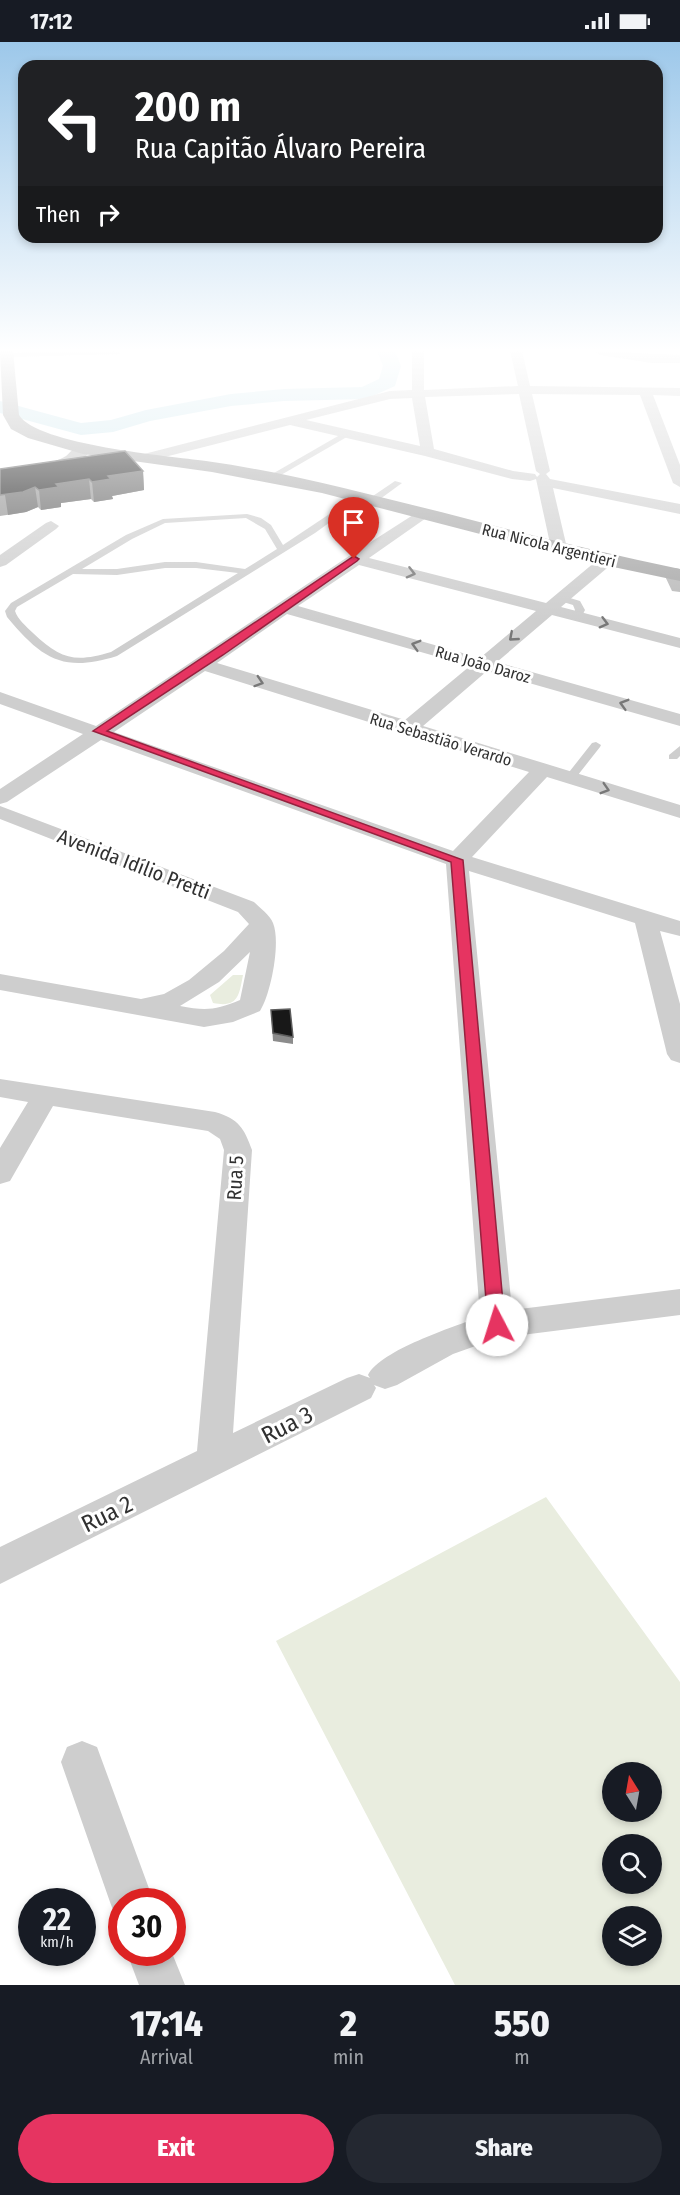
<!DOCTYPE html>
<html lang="en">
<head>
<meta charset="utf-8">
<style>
  body { margin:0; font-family:"Fira Sans Condensed",sans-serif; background:#242831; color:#f1f3f6; height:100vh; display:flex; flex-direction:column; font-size:22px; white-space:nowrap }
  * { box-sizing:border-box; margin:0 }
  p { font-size:20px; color:#9ea1a6 }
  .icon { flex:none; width:33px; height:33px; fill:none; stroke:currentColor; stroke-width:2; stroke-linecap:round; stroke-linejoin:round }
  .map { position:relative; height:1943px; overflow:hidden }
  .sheet { display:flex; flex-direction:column; background:#171b24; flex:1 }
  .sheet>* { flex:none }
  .banner { position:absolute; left:18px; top:18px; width:645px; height:183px; border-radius:18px; box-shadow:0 3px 9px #0003; background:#202124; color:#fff; overflow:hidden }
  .needle { width:39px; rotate:349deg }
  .buttons { position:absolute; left:602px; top:1720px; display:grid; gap:12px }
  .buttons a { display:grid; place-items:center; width:60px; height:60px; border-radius:50%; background:#171b24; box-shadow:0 3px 9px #0003; font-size:30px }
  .speed { position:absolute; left:18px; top:1846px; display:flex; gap:12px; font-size:30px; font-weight:700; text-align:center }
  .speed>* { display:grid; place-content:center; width:78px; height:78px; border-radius:50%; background:#171b24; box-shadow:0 3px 9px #0003; line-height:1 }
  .speed small { font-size:15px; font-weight:400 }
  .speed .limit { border:9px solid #d22; background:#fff; color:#111 }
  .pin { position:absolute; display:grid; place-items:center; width:51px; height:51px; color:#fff; margin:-62px -26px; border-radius:50% 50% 50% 0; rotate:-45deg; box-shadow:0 0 6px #0007 }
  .pin .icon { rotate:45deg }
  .me { position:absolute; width:66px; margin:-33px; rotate:355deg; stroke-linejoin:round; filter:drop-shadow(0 0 4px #0008) }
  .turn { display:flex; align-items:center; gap:21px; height:126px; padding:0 18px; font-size:27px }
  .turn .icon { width:78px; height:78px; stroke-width:2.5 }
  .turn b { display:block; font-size:42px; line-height:51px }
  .then { display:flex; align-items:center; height:57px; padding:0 18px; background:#0003; gap:12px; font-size:22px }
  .eta { display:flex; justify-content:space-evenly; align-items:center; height:102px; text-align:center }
  .eta b { font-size:36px; font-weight:800; line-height:42px }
  .primary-button { display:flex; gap:12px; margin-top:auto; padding:12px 18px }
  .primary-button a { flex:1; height:69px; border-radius:36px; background:#e63461; color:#fff; font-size:24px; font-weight:800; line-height:69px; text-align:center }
  .primary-button a+a { background:#242831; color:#f1f3f6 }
  .status { display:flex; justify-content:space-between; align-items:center; height:42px; padding:0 30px; background:#171b24; direction:ltr }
  .status svg { height:16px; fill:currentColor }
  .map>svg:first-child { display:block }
</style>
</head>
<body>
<div class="status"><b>17:12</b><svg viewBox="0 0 49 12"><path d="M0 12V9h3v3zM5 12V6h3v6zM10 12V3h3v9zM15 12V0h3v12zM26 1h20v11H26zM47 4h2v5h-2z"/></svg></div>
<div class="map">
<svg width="680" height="1943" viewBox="0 0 680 1943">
  <rect width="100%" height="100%" fill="#fff"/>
  <path fill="#e9eddf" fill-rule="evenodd" d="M233,933H243C239,954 238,966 213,961L210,953Z
    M546,1455L680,1640V1943H455L276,1599ZM612,1731H651V1770H612ZM612,1803H651V1842H612ZM612,1875H651V1914H612Z"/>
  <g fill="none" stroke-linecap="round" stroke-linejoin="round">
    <path fill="#cce6ed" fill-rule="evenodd" d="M377,309H395L401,324L395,344L366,357L284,359L231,364L150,379L113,390L81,393L0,371V359L81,381L111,378L146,368L231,352L284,347L362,345L379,337L383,324Z"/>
    <path fill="#cecece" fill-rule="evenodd" d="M118,309L120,312L5,315L2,313L5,311Z
      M345,390L352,392L274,437L267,435Z
      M395,439L402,441L376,460H370V456Z
      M358,453L365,455L315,491L117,614C63,631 42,617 7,575L5,569L11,561L126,493L163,477L247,472L261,476L271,483L283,503ZM246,476L265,487L277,507L245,527L196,520H165L117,527H82L132,497L165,481ZM165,526H196L238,531L111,610C75,621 60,617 33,591C26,584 18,578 15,569L17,565L73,532L117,533Z
      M560,553L580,559L585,568L581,576L573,574L575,568L573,563L557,558L556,556Z
      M596,700L601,703L600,705L574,738H566V734L592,701Z
      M680,704V714L677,717H669V713Z"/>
    <path fill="#cecece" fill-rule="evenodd" d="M412,309H424V348L518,344L510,309H522L530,344L680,346V354L653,353L680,423V445L673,441L640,353L532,352L550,429L546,432L550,437L680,462V472L553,446L567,506L559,511L551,506L536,437L530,439L512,437L425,414L290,383L149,419L142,415L144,412L390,349L412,348ZM519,352L536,429L540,432L537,435L535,432L513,429L434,407L425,355ZM412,356L420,404L306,378L390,357Z
      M594,309L680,313V321H652L600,313Z
      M424,466L432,471L429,474L369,516L546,561L601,515H613L615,518L613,521L561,565L680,596V606L552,573L497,620L680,672V684L487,629L423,684L680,763V776L547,735L472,815L680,879V894L660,889L680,962V1021L671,1018L667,1012L635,881L469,829L512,1268L680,1247V1273L498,1296L453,1312L397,1343L385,1347L374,1343L376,1346L371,1356L0,1542V1505L197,1409L224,1108L220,1097L208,1089L53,1064L10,1139L0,1142V1106L28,1060L0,1055V1037L215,1070C239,1077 244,1086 252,1108L233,1391L347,1336L359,1332L370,1336L368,1333C381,1308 453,1285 480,1275L446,822L101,698L7,760L0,762V747L83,692L0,662V650L96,684L349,514ZM359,523L536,569L480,616L298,564ZM287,572L470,624L405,678L217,621ZM205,629L529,730L453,809L114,690Z
      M51,479L59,484L56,487L6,523L0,525V513L46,481Z
      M0,764L254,860C260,866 270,873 273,881C281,900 271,952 260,969L233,980L204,985L0,948V932L141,957L164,952L189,938L224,909L249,882L238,870L0,777ZM250,910L240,958C216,968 206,969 180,964L219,940Z
      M82,1699L97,1705L154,1860H122V1878L116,1876L110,1860L61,1720L67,1705Z
      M127,1911H172L185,1943H139Z"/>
    <path fill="#bbb" fill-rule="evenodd" d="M83,402L89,403L92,407C82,420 67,432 50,428L47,424C52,418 59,419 66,414C72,409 74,404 83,402Z
      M675,526L680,527V550L672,549L664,532L668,528Z"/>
    <path fill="#a9a9a9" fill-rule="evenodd" d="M0,309H13L19,373C38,403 169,414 206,419C286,430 363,451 441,470C521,491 600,510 680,527V539L580,518L322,451L212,430L83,412L28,396L11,387L3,373Z"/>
  </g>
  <path fill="#8c8c8c" d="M0,427L143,429L144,448L112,454L113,457L94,460L91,457L61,461V465L41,468L38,465L26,470L0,474Z
    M271,968L293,995V1002L273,999Z"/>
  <path fill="#5d5d5d" d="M143,429L144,448L112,454L113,457L94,460L92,440L108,434Z
    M89,437L91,457L61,461V465L41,468L39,448L56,442Z
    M35,445L38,465L26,470L8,473L5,453Z"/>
  <path fill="#181818" stroke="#5d5d5d" stroke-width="1.5" d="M125,409L143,429L108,434L111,437L92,440L89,437L56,442L59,445L39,448L35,445L23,450L0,453V427Z
    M290,967L293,995L273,991L271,968Z"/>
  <defs><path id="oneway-chevron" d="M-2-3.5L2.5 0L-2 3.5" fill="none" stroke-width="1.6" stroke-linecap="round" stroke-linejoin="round" transform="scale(1.5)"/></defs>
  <g stroke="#787878">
    <use href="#oneway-chevron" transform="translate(411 531) rotate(14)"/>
    <use href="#oneway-chevron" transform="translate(604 581) rotate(15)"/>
    <use href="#oneway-chevron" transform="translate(513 595) rotate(139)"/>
    <use href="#oneway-chevron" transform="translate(416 603) rotate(-164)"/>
    <use href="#oneway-chevron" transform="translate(259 640) rotate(18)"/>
    <use href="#oneway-chevron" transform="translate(624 662) rotate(-164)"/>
    <use href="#oneway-chevron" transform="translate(605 747) rotate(17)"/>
  </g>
  <linearGradient id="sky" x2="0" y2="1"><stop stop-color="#9dc8ea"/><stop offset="0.53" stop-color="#fff"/><stop offset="1" stop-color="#fff" stop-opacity="0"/></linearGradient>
  <rect width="680" height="581" fill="url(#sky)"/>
  <path fill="#e63461" stroke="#96223f" stroke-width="1.5" d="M354,514L359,517L357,519L223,613L107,689L463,818L505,1283L503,1288L497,1290L491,1288L488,1283L451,820L93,689Z"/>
  <g text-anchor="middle" stroke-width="6" stroke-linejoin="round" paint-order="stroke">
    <g font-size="16" fill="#313131" stroke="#fff">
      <text transform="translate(549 503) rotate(14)" y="6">Rua Nicola Argentieri</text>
      <text transform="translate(483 622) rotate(16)" y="6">Rua João Daroz</text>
      <text transform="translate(441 697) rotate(17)" y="6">Rua Sebastião Verardo</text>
    </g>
    <g font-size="20" fill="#313131" stroke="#fff">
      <text transform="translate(134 822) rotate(21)" y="7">Avenida Idílio Pretti</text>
      <text transform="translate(235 1136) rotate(-87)" y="7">Rua 5</text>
    </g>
    <g font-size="24" fill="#313131" stroke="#fff">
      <text transform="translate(287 1383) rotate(-27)" y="8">Rua 3</text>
      <text transform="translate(107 1472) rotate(-26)" y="8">Rua 2</text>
    </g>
  </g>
</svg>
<div class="buttons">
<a><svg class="needle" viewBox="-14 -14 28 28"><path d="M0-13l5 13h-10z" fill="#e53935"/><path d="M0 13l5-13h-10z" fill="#9ea1a6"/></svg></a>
<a><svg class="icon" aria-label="search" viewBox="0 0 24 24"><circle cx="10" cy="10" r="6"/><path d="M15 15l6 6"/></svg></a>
<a><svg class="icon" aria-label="layers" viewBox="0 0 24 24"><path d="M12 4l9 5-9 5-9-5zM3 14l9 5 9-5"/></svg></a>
</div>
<div class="speed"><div>22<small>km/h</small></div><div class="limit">30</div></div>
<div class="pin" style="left:354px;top:517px;background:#d93025"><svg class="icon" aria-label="arrive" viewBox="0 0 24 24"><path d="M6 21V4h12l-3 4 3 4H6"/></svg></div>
<svg class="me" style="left:497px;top:1283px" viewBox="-20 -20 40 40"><circle r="19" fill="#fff"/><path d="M0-13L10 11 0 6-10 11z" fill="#e63461"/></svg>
<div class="banner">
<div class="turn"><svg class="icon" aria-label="left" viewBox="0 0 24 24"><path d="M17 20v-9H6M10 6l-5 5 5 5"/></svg><div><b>200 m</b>Rua Capitão Álvaro Pereira</div></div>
<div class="then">Then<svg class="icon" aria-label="right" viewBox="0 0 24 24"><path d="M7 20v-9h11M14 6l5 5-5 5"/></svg></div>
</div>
</div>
<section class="sheet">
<div class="eta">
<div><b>17:14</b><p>Arrival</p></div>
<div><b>2</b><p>min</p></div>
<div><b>550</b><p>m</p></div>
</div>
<div class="primary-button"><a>Exit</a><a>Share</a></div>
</section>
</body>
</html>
